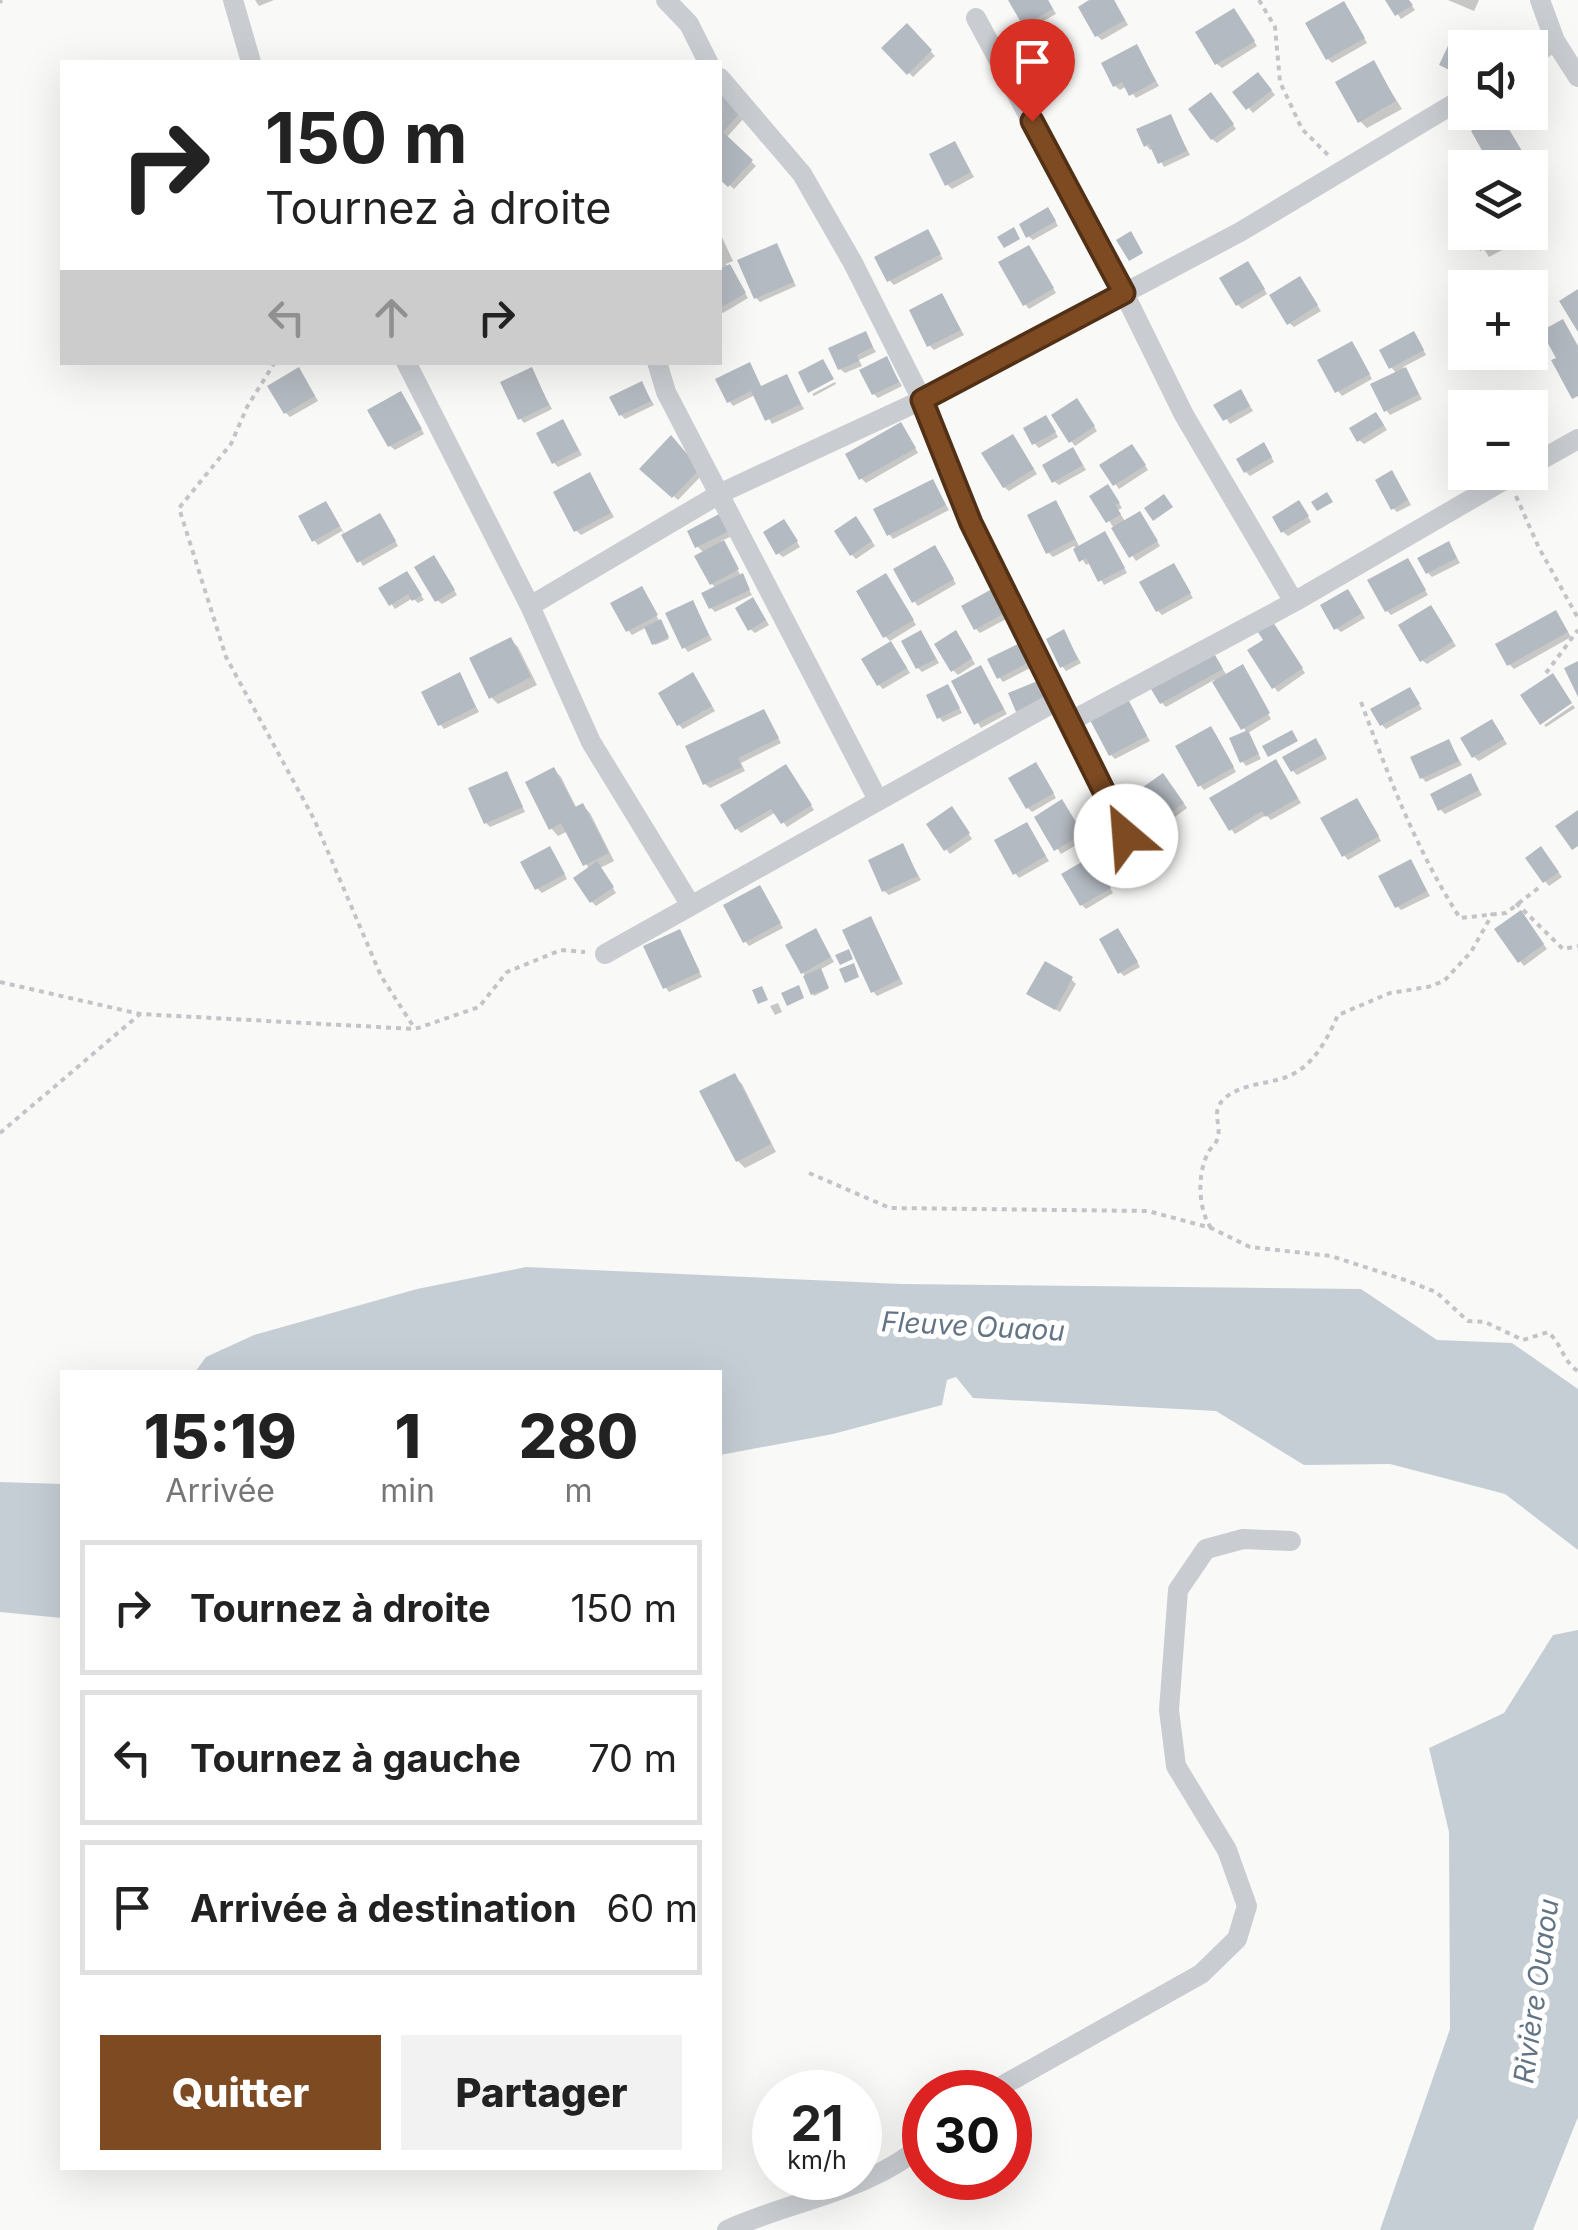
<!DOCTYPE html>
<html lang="fr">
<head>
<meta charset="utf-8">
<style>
  body { margin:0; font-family:Inter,sans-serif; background:#f2f2f2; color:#222; height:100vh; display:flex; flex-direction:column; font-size:38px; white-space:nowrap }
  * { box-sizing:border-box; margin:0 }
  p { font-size:32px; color:#767676 }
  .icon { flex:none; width:55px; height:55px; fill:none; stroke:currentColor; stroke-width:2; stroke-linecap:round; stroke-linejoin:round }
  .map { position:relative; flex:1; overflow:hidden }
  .side { position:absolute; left:60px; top:1370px; width:662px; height:800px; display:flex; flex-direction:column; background:#fff; border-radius:0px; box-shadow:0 10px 40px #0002 }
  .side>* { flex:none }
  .guide { position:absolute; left:60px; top:60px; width:662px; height:305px; border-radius:0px; box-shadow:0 10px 40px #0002; background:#fff; color:#222; overflow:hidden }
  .controls { position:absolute; left:1448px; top:30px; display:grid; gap:20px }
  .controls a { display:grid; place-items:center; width:100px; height:100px; border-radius:0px; background:#fff; box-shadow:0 10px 40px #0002; font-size:50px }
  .speed { position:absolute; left:752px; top:2070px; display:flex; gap:20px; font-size:50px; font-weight:700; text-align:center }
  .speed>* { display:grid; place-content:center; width:130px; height:130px; border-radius:50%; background:#fff; box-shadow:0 10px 40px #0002; line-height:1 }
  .speed small { font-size:25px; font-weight:400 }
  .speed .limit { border:15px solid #d22; background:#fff; color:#111 }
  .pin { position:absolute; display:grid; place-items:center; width:85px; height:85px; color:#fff; margin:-102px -42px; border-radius:50% 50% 50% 0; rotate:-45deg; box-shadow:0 0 10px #0007 }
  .pin .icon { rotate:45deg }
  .me { position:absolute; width:110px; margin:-55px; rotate:333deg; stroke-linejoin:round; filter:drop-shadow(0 0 8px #0008) }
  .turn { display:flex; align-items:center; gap:35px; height:210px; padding:0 40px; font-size:45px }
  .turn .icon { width:130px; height:130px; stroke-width:2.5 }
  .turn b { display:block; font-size:70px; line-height:85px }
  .lanes { display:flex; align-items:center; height:95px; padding:0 40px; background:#0003; justify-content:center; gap:50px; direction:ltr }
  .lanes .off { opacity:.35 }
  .eta { display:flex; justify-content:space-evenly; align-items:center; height:170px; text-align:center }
  .eta b { font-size:60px; font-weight:800; line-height:70px }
  .button { display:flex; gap:20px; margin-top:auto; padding:20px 40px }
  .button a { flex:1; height:115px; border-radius:0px; background:#7d4a22; color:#fff; font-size:40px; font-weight:800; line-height:115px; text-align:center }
  .button a+a { background:#f2f2f2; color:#222 }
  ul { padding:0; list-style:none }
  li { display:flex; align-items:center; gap:30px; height:135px; margin:0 20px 15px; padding:0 20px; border:5px solid #e0e0e0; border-radius:0px }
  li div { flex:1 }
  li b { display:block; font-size:38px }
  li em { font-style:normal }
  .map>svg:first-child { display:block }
</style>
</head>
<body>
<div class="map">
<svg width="1578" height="2230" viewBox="0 0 1578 2230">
  <rect width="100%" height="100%" fill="#f9faf7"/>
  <path fill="#c6ced5" d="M526,1267L901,1284L1361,1289L1437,1340L1512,1343L1578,1389V1550L1505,1494L1390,1464L1304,1465L1216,1411L973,1398L956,1377L947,1380L942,1405L833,1434L720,1455V1372H195L206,1357L254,1335L417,1289Z
    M0,1482L62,1484V1618L0,1612Z
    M1578,1630V2117L1533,2230H1380L1450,2029L1449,1832L1429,1748L1504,1713L1553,1635Z"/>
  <path fill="#0003" d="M255,0H274L259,6Z
    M1011,0H1048L1056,14L1029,29Z
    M1094,0H1114L1128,25L1102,40L1097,36Z
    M1388,0H1408L1415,10L1401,19Z
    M1448,0H1479L1474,11Z
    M1348,9L1367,43L1332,63L1328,59Z
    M1238,16L1257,46L1222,68L1217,64Z
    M907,27L935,56L913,77L884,48Z
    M1137,47L1159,86L1136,98L1127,86L1120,90L1115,86Z
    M1373,63L1402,109L1367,128L1360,121Z
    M1262,79L1275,95L1253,113L1235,92Z
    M720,96L745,117L726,138L756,166L734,189L720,177Z
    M1215,100L1236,129L1217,143L1212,139Z
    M1171,117L1190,155L1164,167L1154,148L1150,150L1146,145Z
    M1504,122L1524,156L1506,168L1495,167L1474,132Z
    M955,144L974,177L952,189L947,184Z
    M1052,215L1058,226L1033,240L1028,236Z
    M927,232L943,259L894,285L889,280Z
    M1473,232H1524L1527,237L1489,257Z
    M720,233L733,261L726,264L748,298L723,313L720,310Z
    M776,246L796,286L760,302L756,298Z
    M1032,252L1056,293L1029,309L1025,304Z
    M1252,268L1267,294L1242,309L1238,305Z
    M1304,284L1321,311L1294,327L1289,323Z
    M942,296L964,335L934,350L929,345Z
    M865,334L876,352L859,360L862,366L845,373L840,369Z
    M1418,339L1426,355L1403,367L1422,399L1390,415L1386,410L1397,374L1391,367Z
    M1356,348L1372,379L1342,396L1338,391Z
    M886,359L902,386L878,398L874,394Z
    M749,365L762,388L786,377L804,409L772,424L755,395L733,406L729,401Z
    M531,370L552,409L524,423L520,418Z
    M303,375L318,401L290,417L286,413Z
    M835,382L836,384L814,396L812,394Z
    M642,384L654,405L625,419L621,415Z
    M1244,396L1253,411L1230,424L1217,405Z
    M405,398L424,434L395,450L390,446Z
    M1081,406L1097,431L1075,446L1071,441Z
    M1380,419L1387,430L1364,444L1359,440Z
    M563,422L582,455L558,467L554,463Z
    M1050,422L1058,437L1039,448L1034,443Z
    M905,430L918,453L866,483L861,478Z
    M671,439L702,475L678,500L643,469Z
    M1017,441L1037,474L1009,491L1004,487Z
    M1268,450L1274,462L1250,476L1246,472Z
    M1136,451L1148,470L1119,489L1103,466Z
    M1077,455L1086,470L1059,485L1054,481Z
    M590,475L614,517L581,535L576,530Z
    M1396,478L1411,505L1397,512L1393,508Z
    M933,482L949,510L893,539L889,534Z
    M1112,492L1122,508L1118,510L1126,523L1144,519L1160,546L1136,561L1093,497Z
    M330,508L345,535L384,520L398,546L363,566L342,531L318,545L314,540Z
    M1060,508L1080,548L1109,539L1127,573L1104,585L1091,562L1086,565L1074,546L1053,557L1048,552Z
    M1303,508L1311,522L1288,536L1283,532Z
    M720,516L732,536L721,541L752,595L715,612L711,608L716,588L712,584L704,553L697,546Z
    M860,524L875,546L856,559L851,554Z
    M788,526L800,547L783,557L778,553Z
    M1452,549L1460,563L1432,577L1428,573Z
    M939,553L956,584L918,606L914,601Z
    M1408,561L1428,595L1391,615L1387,611Z
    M438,563L457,595L442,604L437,600Z
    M1174,566L1193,598L1162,615L1158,611Z
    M411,578L424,600L418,603L413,598L395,609L381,589Z
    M890,581L916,625L890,641L885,636Z
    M642,589L669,639L655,645L647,627L632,635L628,630Z
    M991,592L1008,618L980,633L976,629Z
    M1352,596L1365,618L1341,632L1336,628Z
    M692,603L712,640L688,652L684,647Z
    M757,605L769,625L755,633L750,629Z
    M1435,612L1456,646L1427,664L1422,660Z
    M1560,618L1571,637L1514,669L1509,664Z
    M1275,627L1305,673L1278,692L1274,687L1266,641Z
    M1063,632L1081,663L1066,671L1062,666Z
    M925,638L939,663L922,672L918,668Z
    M960,638L975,664L958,675L953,670Z
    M511,640L518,647L537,685L498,704L491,697Z
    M1021,645L1034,666L1003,682L999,677Z
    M895,649L910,673L883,689L879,685Z
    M1215,656L1227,676L1242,669L1271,719L1248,733L1261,759L1246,766L1242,761L1247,733L1214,680L1166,707L1162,703Z
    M981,668L1007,714L981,728L954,682Z
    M459,675L479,712L444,729L440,724Z
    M697,680L715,711L683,729L679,725Z
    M948,687L962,713L943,722L939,717Z
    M1410,690L1422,709L1386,729L1382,725Z
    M1573,705L1575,708L1546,727L1544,725Z
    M1132,707L1150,741L1115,759L1111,755Z
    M764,712L781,743L741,763L745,771L710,788L705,784Z
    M1496,726L1507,744L1479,761L1474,757Z
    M1215,733L1236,772L1204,790L1200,785Z
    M1449,742L1462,765L1426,782L1422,778Z
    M1320,745L1327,759L1297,775L1293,771Z
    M1280,767L1301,803L1271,820L1266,815L1235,834L1231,829Z
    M1040,769L1056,798L1032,812L1028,808Z
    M554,770L561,777L577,809L583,806L590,813L614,861L600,868L616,893L596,906L592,902L589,869L568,831L558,836L551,828Z
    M790,772L814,810L787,827L776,812L741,833L737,829Z
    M507,774L525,812L490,827L486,823Z
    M1471,776L1482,795L1445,814L1440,809Z
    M1167,780L1187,808L1161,827L1157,823Z
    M1361,805L1381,841L1348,860L1344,855Z
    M1066,807L1086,839L1061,854L1037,818Z
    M956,814L972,839L950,854L946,849Z
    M1027,825L1049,861L1019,878L1015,873Z
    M902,846L921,880L889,895L884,891Z
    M554,854L567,879L542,893L537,888Z
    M1545,854L1562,877L1549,886L1545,881Z
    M1411,862L1430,896L1401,910L1397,906Z
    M1096,863L1113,893L1086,909L1082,905Z
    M760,888L783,928L749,946L745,941Z
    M1525,918L1547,949L1524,966L1520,961Z
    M871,919L903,984L877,996L873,991Z
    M679,932L702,977L669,992L665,987Z
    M1122,935L1140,967L1124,976L1120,972Z
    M819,936L834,962L819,970L828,989L814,996L803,972Z
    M1071,979L1076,984L1060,1012L1034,998Z
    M778,1003L782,1012L775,1015L770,1006Z
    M734,1076L742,1084L776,1152L745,1168L738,1161Z"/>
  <path fill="#b4bac1" d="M1008,0H1048L1053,9L1023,26Z
    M1089,0H1114L1125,20L1095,37L1078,7Z
    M1385,0H1409L1413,5L1395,16Z
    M1344,1L1365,38L1326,60L1305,23Z
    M1234,8L1255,41L1215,65L1195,32Z
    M907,23L932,50L907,75L881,48Z
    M1453,35L1481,48H1465L1462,76L1439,65Z
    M1137,44L1156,81L1129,96L1122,82L1113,87L1101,63Z
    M1374,60L1396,101L1358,123L1335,82Z
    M1258,72L1272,90L1246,110L1232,92Z
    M720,91L742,111L723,132L753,160L728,187L720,180Z
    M1211,92L1234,124L1211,140L1188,109Z
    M1171,114L1187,151L1158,164L1149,144L1144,147L1136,129Z
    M1500,114L1522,151L1492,168L1471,131Z
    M955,141L971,172L945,186L929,154Z
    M1465,191V223L1452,198Z
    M1048,207L1056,221L1026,238L1019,224Z
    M1014,227L1020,239L1004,248L997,237Z
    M928,229L941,254L887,282L874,257Z
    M1131,231L1143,253L1129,261L1116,240Z
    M1470,232H1515L1480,251Z
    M777,243L794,282L754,299L737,260Z
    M1029,245L1054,288L1023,306L998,262Z
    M1248,261L1265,289L1236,306L1219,278Z
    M730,264L746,293L720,308V269Z
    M1300,276L1318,305L1287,325L1269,295Z
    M1578,289V332L1559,301Z
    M942,293L961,330L927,347L909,310Z
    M1563,319L1578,346V396L1572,399L1551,360L1556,358L1541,331Z
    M866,331L873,347L857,355L859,361L838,370L828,348Z
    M1414,331L1424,350L1389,369L1379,350Z
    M1352,341L1370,374L1335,393L1317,360Z
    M887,356L899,382L872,395L859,370Z
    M823,359L834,379L808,393L798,372Z
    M750,362L761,386L787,374L801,404L765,421L751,391L727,403L715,379Z
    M299,367L315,396L284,414L267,386Z
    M532,367L549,405L518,420L500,382Z
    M1406,367L1419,394L1384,412L1370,384Z
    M642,381L651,401L619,416L609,397Z
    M1241,389L1250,406L1223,421L1213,405Z
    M401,391L422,429L388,447L367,410Z
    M1077,398L1095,426L1069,443L1051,415Z
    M1376,412L1384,425L1357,442L1349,428Z
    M1046,415L1056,432L1032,445L1023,428Z
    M563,419L579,450L552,464L536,433Z
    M901,422L916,448L859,480L845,454Z
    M1013,434L1034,469L1003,488L981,453Z
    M671,435L700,469L672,498L639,469Z
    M1264,442L1272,457L1244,473L1236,459Z
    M1132,444L1146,465L1113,486L1099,465Z
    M1073,447L1083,465L1052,483L1042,465Z
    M1392,470L1408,500L1391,510L1375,480Z
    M590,472L611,513L574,532L553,492Z
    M933,479L946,505L887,536L873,509Z
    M1108,484L1120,503L1115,505L1121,514L1106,523L1089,496Z
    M1327,492L1333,502L1317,511L1311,502Z
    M1164,494L1173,507L1153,521L1144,508Z
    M1056,500L1075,539L1046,554L1027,515Z
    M1299,500L1309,516L1281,533L1272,517Z
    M326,501L340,526L312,542L298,516Z
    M1140,511L1158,541L1129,558L1111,528Z
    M380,513L396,541L357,563L341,535Z
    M721,513L729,531L695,548L687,531Z
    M856,516L872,541L850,556L834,531Z
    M784,519L798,541L776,555L763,532Z
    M1105,531L1125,568L1098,582L1086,558L1079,562L1073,549Z
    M724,540L739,569L710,585L694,556Z
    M1449,541L1457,558L1426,574L1417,558Z
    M935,545L954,579L912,603L893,569Z
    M434,555L455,590L435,602L414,567Z
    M1408,558L1426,590L1385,612L1367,580Z
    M1174,563L1191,593L1156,612L1139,582Z
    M407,571L422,595L412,601L408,594L389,606L378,588Z
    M743,573L750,590L709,609L701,593Z
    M886,573L914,620L883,638L856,591Z
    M642,586L658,615L626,632L610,603Z
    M992,589L1005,613L974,630L961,606Z
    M1348,589L1362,613L1334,630L1320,605Z
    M753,597L766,620L748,631L735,608Z
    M693,600L709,635L682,649L665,613Z
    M1431,605L1453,641L1420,662L1398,625Z
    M1556,610L1568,632L1507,666L1495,644Z
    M661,619L669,637L652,645L644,627Z
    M1271,619L1303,668L1272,689L1247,650L1263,640L1256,629Z
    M1064,629L1078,659L1060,668L1046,639Z
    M921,630L936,659L916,669L901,641Z
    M956,630L972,658L951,672L934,644Z
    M511,637L531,677L489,699L469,658Z
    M891,641L907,668L877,686L861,659Z
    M1022,642L1031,661L997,679L987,659Z
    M1211,648L1223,669L1160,704L1148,684Z
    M1578,661V697L1564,668Z
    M1243,664L1270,713L1241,730L1212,682Z
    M981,665L1004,709L974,725L951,681Z
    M460,672L476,707L438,726L421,692Z
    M693,672L712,706L677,726L658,693Z
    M1553,673L1572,703L1540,725L1520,695Z
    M1040,680L1048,699L1016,712L1008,693Z
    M948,684L960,708L937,719L926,695Z
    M1410,687L1420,704L1380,726L1370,709Z
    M1128,699L1147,736L1109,756L1090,720Z
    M764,709L779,738L738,758L742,767L703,785L685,746Z
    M1492,719L1504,739L1472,758L1460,738Z
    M1211,726L1234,767L1198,787L1175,746Z
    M1248,730L1259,754L1240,763L1229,738Z
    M1292,730L1298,741L1268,757L1262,746Z
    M1316,738L1324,754L1291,772L1282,757Z
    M1449,739L1459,761L1420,779L1410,757Z
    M1276,759L1298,798L1265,817L1262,811L1229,831L1209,798Z
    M1036,762L1054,793L1026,809L1008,778Z
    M786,764L812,805L781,824L771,809L735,830L720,805Z
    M554,767L575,807L583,803L609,853L583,866L561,823L549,830L525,782Z
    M507,771L523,807L484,824L468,788Z
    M1163,773L1184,803L1155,824L1133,794Z
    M1471,773L1479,790L1438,811L1430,794Z
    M1357,798L1379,836L1342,857L1320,818Z
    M1062,799L1083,834L1054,851L1034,817Z
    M952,806L970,833L944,851L926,824Z
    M1578,810V846L1572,850L1555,826Z
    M1027,822L1046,856L1013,875L994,840Z
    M903,843L918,876L882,892L868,860Z
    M550,846L565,874L535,890L520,862Z
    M1541,846L1559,872L1543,883L1525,858Z
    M1092,856L1111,888L1080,906L1061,874Z
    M1411,859L1427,891L1395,908L1378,876Z
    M597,861L614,887L590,903L573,878Z
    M760,885L781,923L743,943L723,905Z
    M1521,910L1544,944L1518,963L1494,929Z
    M871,916L900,979L871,993L842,930Z
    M816,928L831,957L801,974L785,945Z
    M1118,928L1138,962L1118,974L1099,939Z
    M680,929L700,972L663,989L643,946Z
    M849,949L853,959L840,965L835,955Z
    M1045,961L1073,977L1055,1010L1026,994Z
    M854,963L859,977L845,983L839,969Z
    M821,968L829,988L811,995L803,976Z
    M799,985L804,998L787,1006L781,993Z
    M762,986L768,1000L758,1004L752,990Z
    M735,1073L771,1144L736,1162L699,1091Z"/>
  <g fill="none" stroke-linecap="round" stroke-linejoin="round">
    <path stroke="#c3c4c7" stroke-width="4" stroke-dasharray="5 5" stroke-linecap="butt" d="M1259,0L1275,27L1280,82L1302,129L1328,155
      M0,3L1,0
      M275,362L247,407L231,444L179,508L226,657L314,819L381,976L415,1029
      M1516,496L1539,548L1578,618
      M1546,673L1578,630
      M1361,702C1389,777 1416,850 1460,918L1506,913L1541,886
      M1516,903L1563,949L1578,946
      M0,982L140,1014L415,1029L479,1007L507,972L561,950L585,952
      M0,1133L140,1014
      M809,1173L890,1208L1148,1211L1211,1228L1250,1247L1331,1256L1405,1280L1436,1292L1468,1321L1485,1322L1523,1340L1548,1332C1562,1344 1563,1362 1578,1371
      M1211,1228C1198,1209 1197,1174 1208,1153C1210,1148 1215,1145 1217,1140C1223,1125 1209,1112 1225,1098C1244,1082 1270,1085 1291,1075C1315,1064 1328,1037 1338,1015L1390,993L1428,987L1444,981L1471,952L1493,913"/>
    <path stroke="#c9ccd0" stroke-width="20" d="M233,0L251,62
      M666,0L689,24L708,62
      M1540,0L1555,41L1578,77
      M976,18L1124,293L1184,415L1294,602
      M1530,57L1555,41
      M720,78L802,174L853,263L922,400L971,523L1126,836
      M406,362L530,606L591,742L690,904
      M657,362L666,392L878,800
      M1530,466L1578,439
      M530,606L721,493L922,400L1240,232L1465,97
      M1069,722L1294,602L1518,472
      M605,954L1058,700
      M991,2092L1201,1974L1237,1939L1247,1906L1227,1850L1176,1766L1169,1710L1178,1590L1206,1549L1243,1539L1291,1541
      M727,2230C792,2200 869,2192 925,2143"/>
  </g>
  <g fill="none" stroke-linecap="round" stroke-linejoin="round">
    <defs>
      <path id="route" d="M1032,121L1124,293L922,400L971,523L1126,836"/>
    </defs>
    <use href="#route" stroke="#513016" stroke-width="25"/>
    <use href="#route" stroke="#7d4a22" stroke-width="18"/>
  </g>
  <g text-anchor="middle" stroke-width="10" stroke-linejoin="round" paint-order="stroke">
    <g font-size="28" font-style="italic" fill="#637585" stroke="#fff">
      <text transform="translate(973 1326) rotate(3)" y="10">Fleuve Ouaou</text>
      <text transform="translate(1536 1991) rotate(-82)" y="10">Rivière Ouaou</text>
    </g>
  </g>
</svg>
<div class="controls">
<a><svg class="icon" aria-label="sound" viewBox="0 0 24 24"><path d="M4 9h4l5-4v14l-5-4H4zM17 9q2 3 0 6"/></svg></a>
<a><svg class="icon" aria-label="layers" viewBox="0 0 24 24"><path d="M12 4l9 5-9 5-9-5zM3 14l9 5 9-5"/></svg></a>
<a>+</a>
<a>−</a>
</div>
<div class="speed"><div>21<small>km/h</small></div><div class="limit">30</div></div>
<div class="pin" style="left:1032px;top:121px;background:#d93025"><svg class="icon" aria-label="arrive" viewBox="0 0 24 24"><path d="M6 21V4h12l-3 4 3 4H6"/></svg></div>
<svg class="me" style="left:1126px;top:836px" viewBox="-20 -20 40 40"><circle r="19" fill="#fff"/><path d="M0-13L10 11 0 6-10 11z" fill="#7d4a22"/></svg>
<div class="guide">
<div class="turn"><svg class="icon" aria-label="right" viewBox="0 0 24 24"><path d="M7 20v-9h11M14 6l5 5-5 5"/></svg><div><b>150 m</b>Tournez à droite</div></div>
<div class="lanes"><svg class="icon off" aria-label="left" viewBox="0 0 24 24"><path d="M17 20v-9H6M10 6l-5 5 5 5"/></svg><svg class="icon off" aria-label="ahead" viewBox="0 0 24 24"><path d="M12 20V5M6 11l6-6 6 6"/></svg><svg class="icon" aria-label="right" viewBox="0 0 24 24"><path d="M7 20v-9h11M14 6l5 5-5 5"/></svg></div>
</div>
<section class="side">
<div class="eta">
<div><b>15:19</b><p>Arrivée</p></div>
<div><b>1</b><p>min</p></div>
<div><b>280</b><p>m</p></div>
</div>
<ul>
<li><svg class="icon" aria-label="right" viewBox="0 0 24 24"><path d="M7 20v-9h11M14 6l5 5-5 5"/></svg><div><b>Tournez à droite</b></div><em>150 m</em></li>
<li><svg class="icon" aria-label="left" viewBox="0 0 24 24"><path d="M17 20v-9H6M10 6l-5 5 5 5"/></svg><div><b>Tournez à gauche</b></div><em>70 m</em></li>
<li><svg class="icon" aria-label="arrive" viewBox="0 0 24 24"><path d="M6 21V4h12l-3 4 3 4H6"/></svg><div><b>Arrivée à destination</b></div><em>60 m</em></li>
</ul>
<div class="button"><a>Quitter</a><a>Partager</a></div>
</section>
</div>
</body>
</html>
